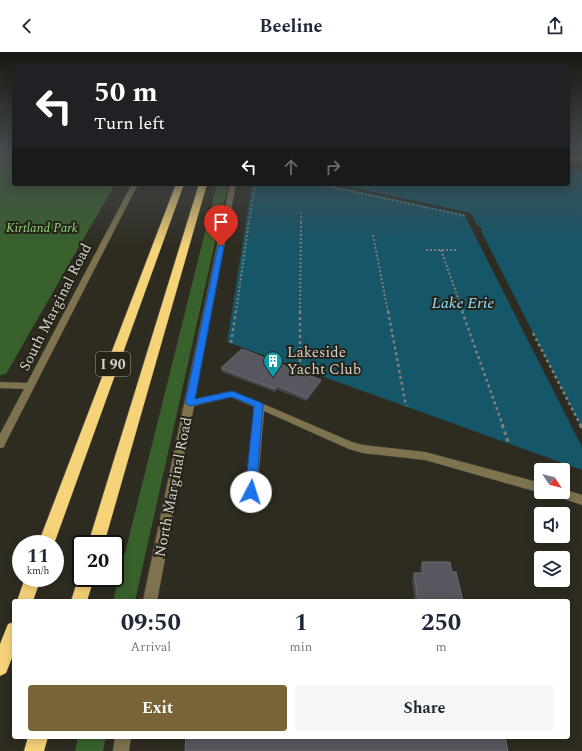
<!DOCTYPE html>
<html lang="en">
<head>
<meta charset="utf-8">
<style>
  body { margin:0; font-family:Spectral,serif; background:#f6f6f7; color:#1f2937; height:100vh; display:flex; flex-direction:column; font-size:15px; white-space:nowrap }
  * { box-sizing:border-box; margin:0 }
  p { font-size:13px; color:#747a83 }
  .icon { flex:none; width:22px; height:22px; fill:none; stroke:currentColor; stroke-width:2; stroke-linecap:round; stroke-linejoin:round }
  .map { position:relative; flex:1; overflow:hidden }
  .details { position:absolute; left:12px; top:547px; width:558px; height:140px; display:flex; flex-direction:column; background:#fff; border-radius:4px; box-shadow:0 2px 10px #0003 }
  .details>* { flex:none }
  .hud { position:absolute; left:12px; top:12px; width:558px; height:122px; border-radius:4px; box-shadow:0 2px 10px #0003; background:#202124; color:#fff; overflow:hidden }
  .needle { width:26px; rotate:125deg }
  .fabs { position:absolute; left:534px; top:411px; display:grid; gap:8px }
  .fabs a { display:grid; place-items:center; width:36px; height:36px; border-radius:4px; background:#fff; box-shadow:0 2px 10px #0003; font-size:20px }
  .speed { position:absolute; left:12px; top:483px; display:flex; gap:8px; font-size:20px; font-weight:700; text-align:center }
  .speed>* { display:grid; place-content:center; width:52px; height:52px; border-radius:50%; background:#fff; box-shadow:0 2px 10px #0003; line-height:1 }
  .speed small { font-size:10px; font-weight:400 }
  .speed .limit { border:2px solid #111; border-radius:6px; background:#fff; color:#111 }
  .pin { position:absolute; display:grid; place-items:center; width:34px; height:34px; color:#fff; margin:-41px -17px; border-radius:50% 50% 50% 0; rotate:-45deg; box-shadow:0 0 4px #0007 }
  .pin .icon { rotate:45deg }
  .me { position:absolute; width:44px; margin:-22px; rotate:5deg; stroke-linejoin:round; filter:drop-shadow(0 0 3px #0008) }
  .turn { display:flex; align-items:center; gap:14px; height:84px; padding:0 16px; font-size:18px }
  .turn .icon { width:52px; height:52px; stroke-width:2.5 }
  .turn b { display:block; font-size:28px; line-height:34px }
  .lanes { display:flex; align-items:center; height:38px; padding:0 16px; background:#0003; justify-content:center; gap:20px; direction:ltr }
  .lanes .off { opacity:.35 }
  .eta { display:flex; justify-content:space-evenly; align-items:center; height:68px; text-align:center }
  .eta b { font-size:24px; font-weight:700; line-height:28px }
  .action { display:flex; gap:8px; margin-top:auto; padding:8px 16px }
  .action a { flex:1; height:46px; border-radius:4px; background:#796437; color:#fff; font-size:16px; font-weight:700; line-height:46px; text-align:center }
  .action a+a { background:#f6f6f7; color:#1f2937 }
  header { display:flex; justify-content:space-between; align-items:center; height:52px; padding:0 16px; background:#fff; font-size:18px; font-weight:700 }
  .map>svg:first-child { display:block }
</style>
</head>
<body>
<header><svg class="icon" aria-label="back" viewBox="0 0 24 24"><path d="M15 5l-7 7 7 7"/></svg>Beeline<svg class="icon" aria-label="share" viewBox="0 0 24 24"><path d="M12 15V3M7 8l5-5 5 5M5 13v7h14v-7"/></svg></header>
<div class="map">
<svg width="582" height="699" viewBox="0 0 582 699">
  <rect width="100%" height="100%" fill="#2e2c21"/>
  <path fill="#38612c" d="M0,98H14V132H115L6,322L0,323Z
    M217,132H228L135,549H113Z
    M78,685H106L103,699H75Z"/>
  <path fill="#155669" d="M568,116L582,119V418L227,290L252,132H568Z"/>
  <path fill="#2e2c21" d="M325,132H338L471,161L477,173L482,176L481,179L582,376V395L464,162Z"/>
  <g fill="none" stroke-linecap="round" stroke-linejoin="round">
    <defs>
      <path id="minor" d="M568,105H582V109H568Z
        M132,132H138L5,392L4,395L0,396V382L24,337L0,336V330L27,331Z
        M230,132H236L195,347L232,339L235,340L352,390L363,393L425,400L541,431V440H543L541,441L425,408L363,401L349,397L264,359L257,440L255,443L251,445L247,443L245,440L254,355L231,345L194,354L157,549H143Z
        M563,437L582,443V453L553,443L551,440H563Z
        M115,685H131L129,699H113Z"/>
      <path id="highway" d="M176,132H184L54,492H38Z
        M199,132H207L104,492H88Z
        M80,521L81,526H94L87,549H71Z
        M25,526H41L33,549H17Z
        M14,570V601L6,621L0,624V592L8,572Z
        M28,685H48L44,699H24Z"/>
    </defs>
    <use href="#minor" stroke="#49473c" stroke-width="1"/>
    <use href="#highway" stroke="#49473c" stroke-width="1"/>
    <path stroke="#807e76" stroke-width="1.5" stroke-dasharray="2 2" stroke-linecap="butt" d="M318,132L466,164
      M249,170L255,132
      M301,170V158"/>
    <path stroke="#807e76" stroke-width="2" stroke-dasharray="2 2" stroke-linecap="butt" d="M373,183L388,260
      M426,198H456
      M441,198L463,260
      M236,260L249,169
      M300,260L301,169"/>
    <path stroke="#807e76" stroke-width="2.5" stroke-dasharray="3 3" stroke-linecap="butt" d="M388,259L406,354
      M462,259L503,374
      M533,281L581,374
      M231,291L236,259
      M300,316V259"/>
    <path stroke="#807e76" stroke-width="3" stroke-dasharray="3.5 3.5" stroke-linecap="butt" d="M502,373L509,392
      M580,373L582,376"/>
    <use href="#minor" fill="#7f724f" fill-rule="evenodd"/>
    <use href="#highway" fill="#f6d379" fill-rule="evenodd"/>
  </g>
  <path fill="#494852" d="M221,316L321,331L307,349L278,338L275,340L222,320Z
    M422,510L463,549H415L412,528L414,521H421L420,517Z"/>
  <path fill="#383739" d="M321,328V331L307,349V346Z
    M278,334V338L275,340V337Z"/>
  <path fill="#58575f" stroke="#6c6a70" d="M242,297L321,328L307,346L278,334L275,337L221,316Z
    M422,510H450L452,520H456L463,549H418L414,521H424Z
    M186,685H505L508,699H185Z"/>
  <linearGradient id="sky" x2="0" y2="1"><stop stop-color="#191812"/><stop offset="0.5" stop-color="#464b4e"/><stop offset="1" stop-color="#464b4e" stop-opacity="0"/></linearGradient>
  <rect width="582" height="196" fill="url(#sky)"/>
  <path fill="#1a73e8" stroke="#114b97" d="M221,193L224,194L195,347L232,339L262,351L263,353L256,440L251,444L245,440L254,354L232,345L190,354L185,351L218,194Z"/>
  <defs>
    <symbol id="building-pin" viewBox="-11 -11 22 30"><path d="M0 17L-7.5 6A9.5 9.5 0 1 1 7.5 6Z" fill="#0f9aa8" stroke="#252218"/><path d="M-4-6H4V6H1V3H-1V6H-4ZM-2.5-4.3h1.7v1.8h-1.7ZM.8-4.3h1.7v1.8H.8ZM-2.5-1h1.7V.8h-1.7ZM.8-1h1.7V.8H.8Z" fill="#fff"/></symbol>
  </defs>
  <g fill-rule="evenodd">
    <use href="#building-pin" x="262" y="298" width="22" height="30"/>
  </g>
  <g text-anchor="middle" stroke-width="4" stroke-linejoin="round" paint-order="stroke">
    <g font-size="13" font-style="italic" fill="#8fd97b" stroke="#252218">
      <text x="42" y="180">Kirtland Park</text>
    </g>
    <rect fill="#252218" stroke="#a09d96" stroke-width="1" x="96" y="300" width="34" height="24" rx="3"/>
    <g font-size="14" font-weight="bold" fill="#d4d2cc">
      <text x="113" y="317">I 90</text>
    </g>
    <g font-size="15" fill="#d4d2cc" stroke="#252218">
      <text transform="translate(55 255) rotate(-63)" y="5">South Marginal Road</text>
      <text transform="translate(173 435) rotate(-79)" y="5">North Marginal Road</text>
    </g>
    <g font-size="15" fill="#d4d2cc" stroke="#252218" text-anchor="start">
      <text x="287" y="305">Lakeside<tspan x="287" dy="17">Yacht Club</tspan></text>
    </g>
    <g font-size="16" font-style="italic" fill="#91e1fe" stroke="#252218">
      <text x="463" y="256">Lake Erie</text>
    </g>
  </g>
</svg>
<div class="fabs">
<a><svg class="needle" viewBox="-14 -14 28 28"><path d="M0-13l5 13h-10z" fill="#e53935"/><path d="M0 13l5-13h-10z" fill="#747a83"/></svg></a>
<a><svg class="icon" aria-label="sound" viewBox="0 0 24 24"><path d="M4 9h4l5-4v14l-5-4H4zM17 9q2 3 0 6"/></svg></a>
<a><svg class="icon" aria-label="layers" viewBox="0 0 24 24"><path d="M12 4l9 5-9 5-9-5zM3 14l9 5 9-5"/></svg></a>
</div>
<div class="speed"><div>11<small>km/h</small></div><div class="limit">20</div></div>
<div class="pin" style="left:221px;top:194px;background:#d93025"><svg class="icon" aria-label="arrive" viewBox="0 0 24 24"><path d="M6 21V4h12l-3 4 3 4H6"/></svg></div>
<svg class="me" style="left:251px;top:440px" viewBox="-20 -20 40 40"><circle r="19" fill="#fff"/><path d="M0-13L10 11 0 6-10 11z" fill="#1a73e8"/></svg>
<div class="hud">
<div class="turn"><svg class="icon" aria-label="left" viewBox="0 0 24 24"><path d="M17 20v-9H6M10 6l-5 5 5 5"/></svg><div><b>50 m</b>Turn left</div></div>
<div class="lanes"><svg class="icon" aria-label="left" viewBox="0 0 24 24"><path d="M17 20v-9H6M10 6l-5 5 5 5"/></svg><svg class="icon off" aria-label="ahead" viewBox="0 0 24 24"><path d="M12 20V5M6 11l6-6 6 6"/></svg><svg class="icon off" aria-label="right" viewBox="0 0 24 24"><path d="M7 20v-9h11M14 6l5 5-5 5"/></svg></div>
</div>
<section class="details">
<div class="eta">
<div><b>09:50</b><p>Arrival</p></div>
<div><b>1</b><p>min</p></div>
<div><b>250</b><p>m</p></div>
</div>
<div class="action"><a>Exit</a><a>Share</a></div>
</section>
</div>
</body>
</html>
